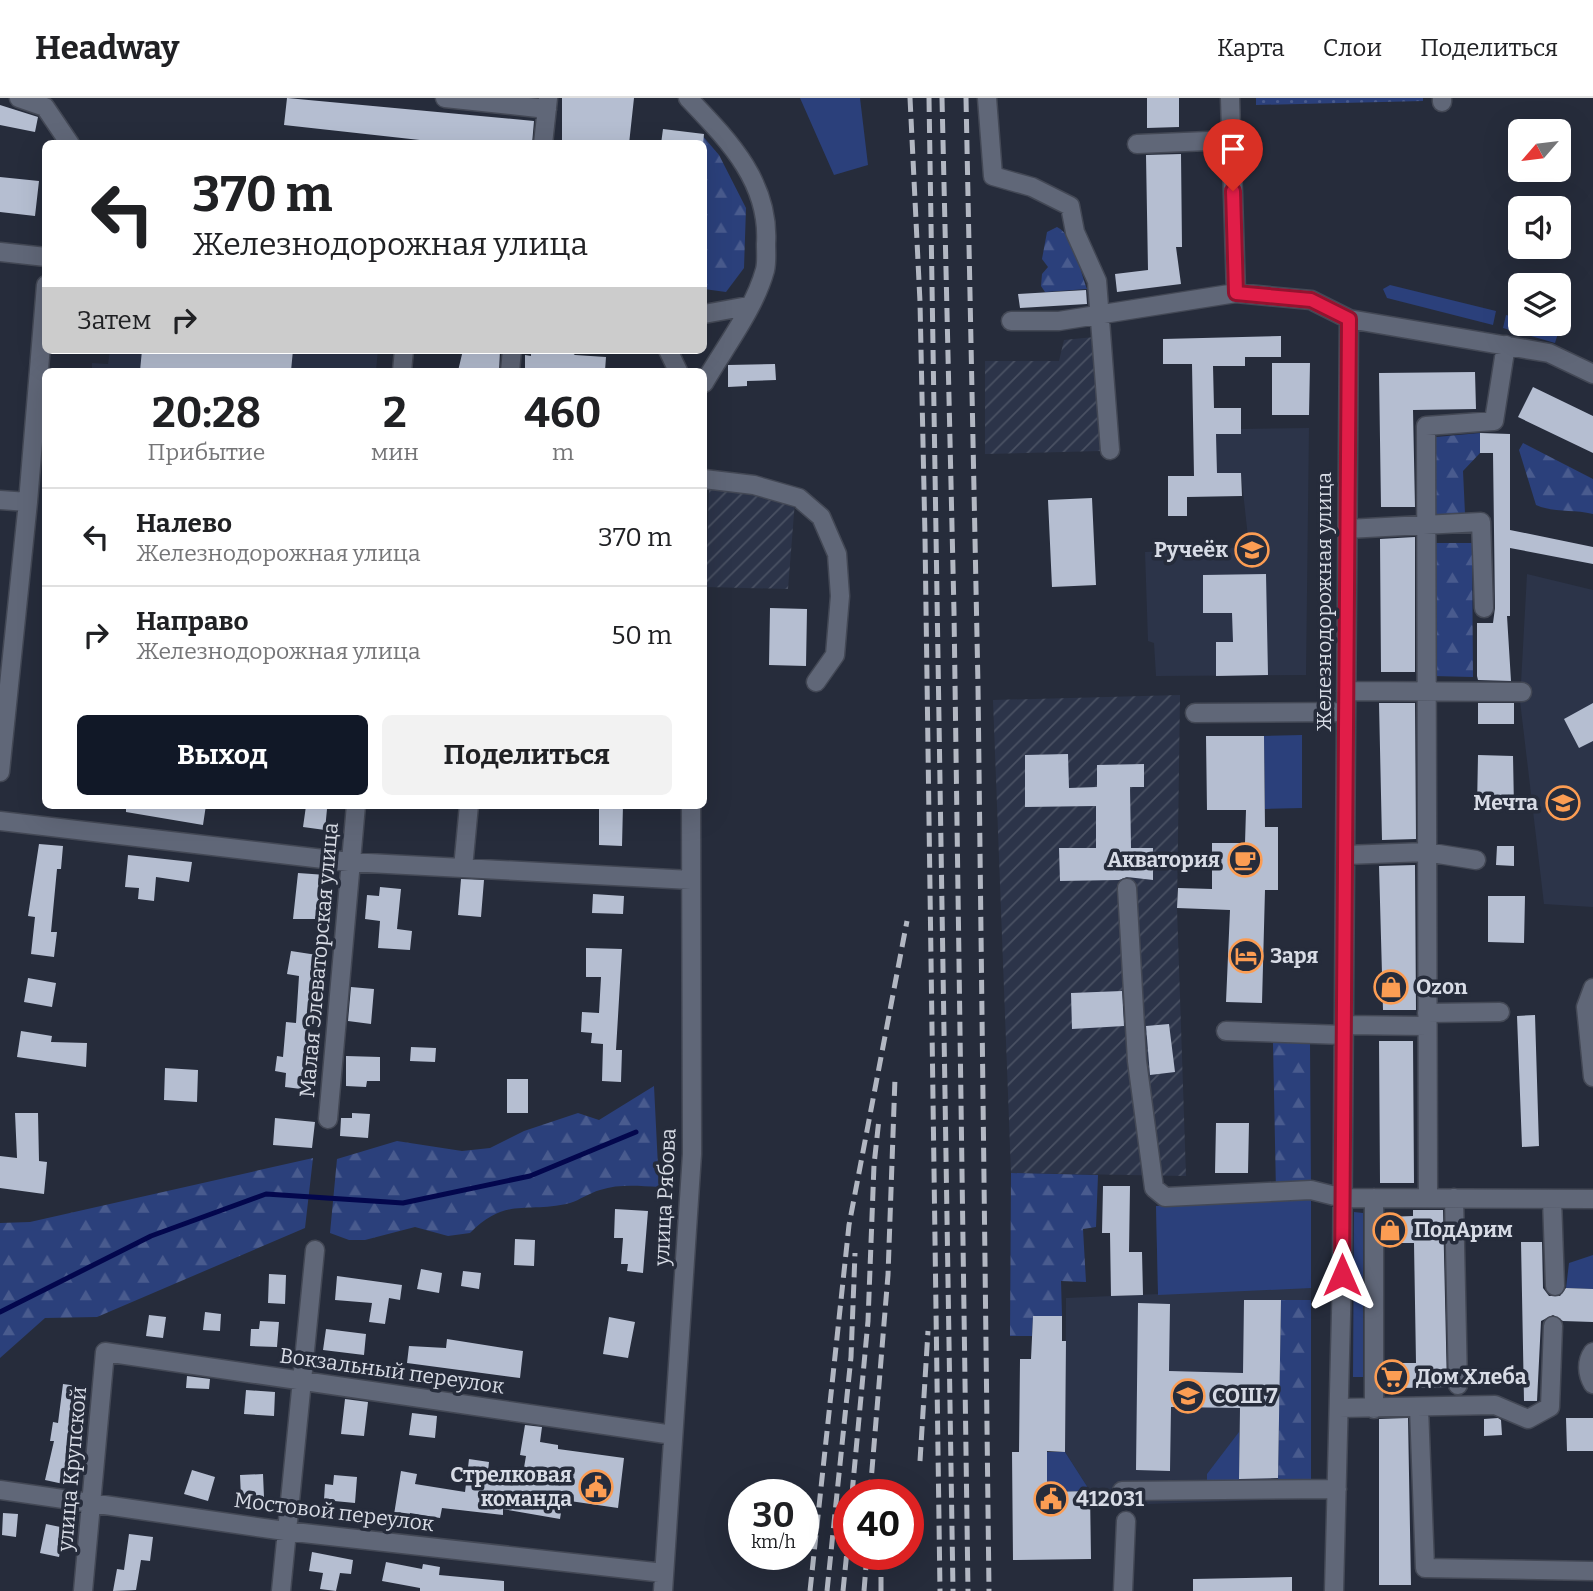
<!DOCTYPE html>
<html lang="ru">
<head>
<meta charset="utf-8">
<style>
  body { margin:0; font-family:Bitter,serif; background:#f2f2f2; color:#202124; height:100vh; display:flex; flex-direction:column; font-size:26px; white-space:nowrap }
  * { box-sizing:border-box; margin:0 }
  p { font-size:23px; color:#757577 }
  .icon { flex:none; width:38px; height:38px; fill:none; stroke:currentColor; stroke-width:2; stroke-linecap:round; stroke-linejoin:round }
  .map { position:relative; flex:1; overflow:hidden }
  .panel { position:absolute; left:42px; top:270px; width:665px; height:441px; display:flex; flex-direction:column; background:#fff; border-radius:10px; box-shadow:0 7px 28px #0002 }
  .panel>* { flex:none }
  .hud { position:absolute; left:42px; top:42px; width:665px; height:214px; border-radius:10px; box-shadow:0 7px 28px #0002; background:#fff; color:#202124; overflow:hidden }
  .needle { width:46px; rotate:242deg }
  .controls { position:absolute; left:1508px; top:21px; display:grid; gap:14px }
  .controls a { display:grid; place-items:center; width:63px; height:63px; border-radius:10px; background:#fff; box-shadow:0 7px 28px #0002; font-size:35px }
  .speed { position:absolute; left:728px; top:1381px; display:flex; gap:14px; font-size:35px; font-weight:700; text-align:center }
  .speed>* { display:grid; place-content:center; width:91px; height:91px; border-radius:50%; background:#fff; box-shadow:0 7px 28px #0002; line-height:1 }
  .speed small { font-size:18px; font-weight:400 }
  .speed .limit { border:10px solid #d22; background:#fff; color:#111 }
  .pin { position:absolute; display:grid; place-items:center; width:60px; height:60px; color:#fff; margin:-72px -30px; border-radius:50% 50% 50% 0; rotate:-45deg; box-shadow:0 0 7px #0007 }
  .pin .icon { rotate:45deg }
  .me { position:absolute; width:77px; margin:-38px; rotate:0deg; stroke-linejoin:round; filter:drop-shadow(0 0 5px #0008) }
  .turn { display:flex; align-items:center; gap:24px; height:147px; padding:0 35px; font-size:32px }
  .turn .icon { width:91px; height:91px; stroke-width:2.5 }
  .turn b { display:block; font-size:49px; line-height:60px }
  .then { display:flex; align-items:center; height:66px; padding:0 35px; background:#0003; gap:14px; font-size:26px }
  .eta { display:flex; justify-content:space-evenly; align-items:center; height:119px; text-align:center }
  .eta b { font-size:42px; font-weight:700; line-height:49px }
  .cta { display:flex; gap:14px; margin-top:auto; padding:14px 35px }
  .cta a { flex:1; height:80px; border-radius:10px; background:#111827; color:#fff; font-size:28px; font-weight:700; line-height:80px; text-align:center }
  .cta a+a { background:#f2f2f2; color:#202124 }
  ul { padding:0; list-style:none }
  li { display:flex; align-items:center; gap:21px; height:98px; padding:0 35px; border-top:2px solid #e0e0e0 }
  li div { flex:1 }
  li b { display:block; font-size:26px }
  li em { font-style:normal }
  header { display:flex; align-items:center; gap:42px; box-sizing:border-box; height:98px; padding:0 35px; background:#fff; border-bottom:2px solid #e0e0e0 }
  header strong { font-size:33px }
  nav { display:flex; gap:38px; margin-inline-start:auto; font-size:24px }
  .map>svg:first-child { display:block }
</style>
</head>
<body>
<header>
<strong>Headway</strong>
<nav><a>Карта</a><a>Слои</a><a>Поделиться</a></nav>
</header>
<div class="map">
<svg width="1593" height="1493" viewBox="0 0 1593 1493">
  <defs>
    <pattern id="industrial-furrows" width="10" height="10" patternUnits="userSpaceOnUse" patternTransform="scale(1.75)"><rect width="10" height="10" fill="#2c3449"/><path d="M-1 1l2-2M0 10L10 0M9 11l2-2" fill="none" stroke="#4a5163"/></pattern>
    <pattern id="forest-firs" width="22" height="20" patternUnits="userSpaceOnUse" patternTransform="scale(1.75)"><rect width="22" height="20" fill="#2b407b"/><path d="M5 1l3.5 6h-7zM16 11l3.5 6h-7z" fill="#495b8e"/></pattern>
    <pattern id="park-dots" width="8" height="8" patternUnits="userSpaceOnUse" patternTransform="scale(1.75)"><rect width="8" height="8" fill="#2b407b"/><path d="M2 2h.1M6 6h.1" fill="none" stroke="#495b8e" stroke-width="1.8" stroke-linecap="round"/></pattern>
  </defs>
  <rect width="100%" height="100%" fill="#262c3b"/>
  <path fill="#2c3449" d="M110,252H378L376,273H92V265L108,266Z
    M1309,330L1306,577L1156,578L1154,545L1148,543L1145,454L1249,449L1241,375H1217L1216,336H1241V331Z
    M1527,476L1593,492V809L1544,806L1520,603Z
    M1311,1100V1391H1291V1401L1091,1408L1090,1393L1065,1354L1066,1200L1158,1196L1156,1108Z"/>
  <path fill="url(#industrial-furrows)" d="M1094,239L1100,353L985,356V263H1059L1064,242Z
    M709,391L795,403L788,491L706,489Z
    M1180,597L1177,810L1186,1078L1011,1075L993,602Z"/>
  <path fill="#2b407b" d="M800,0H860L868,67L834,77Z
    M1390,187L1496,213L1493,227L1387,200L1383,191Z
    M1506,217L1521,221V226H1537L1559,232L1555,245L1503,230Z
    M1302,637V710L1265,711L1264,638Z
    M1311,1100V1190L1158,1197L1156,1108Z
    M1354,1114L1363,1115V1279H1353Z
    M1593,1157V1191L1566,1190L1569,1165Z
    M1239,1334V1382H1207V1376Z
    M1047,1354H1065L1090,1393L1047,1394Z"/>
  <path fill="url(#forest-firs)" d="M701,36L719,57L746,110L744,170L726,194L704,191Z
    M1057,129C1075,138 1080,174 1087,191L1045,194L1041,188L1042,176L1048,169L1042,161L1047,134Z
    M1480,335V355L1463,373L1465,416L1435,417L1430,346L1436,339Z
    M1523,345L1593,381V416C1573,411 1554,415 1536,407L1519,352Z
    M1434,445H1472L1473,579L1433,578Z
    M1273,945H1310L1311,1092L1276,1094Z
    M654,988L659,1089C638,1088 619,1086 600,1092C589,1095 580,1102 570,1105C526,1116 507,1098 470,1135L448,1138L415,1129L365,1142H349L330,1135L337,1061L397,1043L462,1053L490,1050L524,1033L578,1015L599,1022Z
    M313,1060L305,1130L97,1219L45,1220L0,1260V1125L30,1124Z
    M1011,1075L1098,1077L1096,1129L1083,1131L1086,1184L1061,1183L1062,1218H1033L1032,1238H1010Z
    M1281,1202H1311V1382L1278,1383Z"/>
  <path fill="url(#park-dots)" d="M1256,0H1423V3L1256,7Z"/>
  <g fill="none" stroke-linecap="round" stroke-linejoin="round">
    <path stroke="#03074d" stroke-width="5" d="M0,1214L151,1138L266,1096L403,1105L530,1078L636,1034"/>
  </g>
  <path fill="#b5bed1" d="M287,0L534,23L532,46H456L284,27Z
    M562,0H634L629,46H562Z
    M1147,0H1179V29L1147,30Z
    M0,7L38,19L35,34L0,27Z
    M663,31L704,36L703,46H661Z
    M1181,56L1182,149H1176L1181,186L1117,194L1115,176L1148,172L1146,57Z
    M0,79L39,83L35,118L0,114Z
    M1086,192L1087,206L1020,210L1018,196Z
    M1281,238V259H1245V268H1213L1214,310H1241V336H1216L1217,375H1241L1242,398L1187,399V418H1168V378H1194L1192,266H1163V241Z
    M142,252H293L291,273H140Z
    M463,252L500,253L499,273H458Z
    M531,252H568L575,257L606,259L605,273H525V257L531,258Z
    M1272,265H1310L1309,317H1272Z
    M775,266L776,282L747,283V288L728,289V267Z
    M1475,274L1476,311L1413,312L1415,409H1381L1379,275Z
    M1533,289L1593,318V355L1518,319Z
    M1480,335L1510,336V432L1593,449V466L1510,450V518H1507L1511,583L1478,582L1477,578V525H1493L1495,510L1493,355H1480Z
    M1092,400L1096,487L1052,489L1048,402Z
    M1415,439V574H1381L1380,441Z
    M1266,476L1268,577L1216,578V544H1233L1232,515H1203V477Z
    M770,510L807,511L806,568L769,567Z
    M1379,605H1415L1416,741L1382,742Z
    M1478,605H1514V626H1478Z
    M1593,605V643L1579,650L1564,621Z
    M1206,638H1264L1265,729H1278V792H1265L1262,905L1226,904L1230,812L1177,810L1178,790L1212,791V745H1245L1246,712H1207Z
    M1068,656L1069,690L1097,689V667L1144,666V689H1130L1131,750H1153V782L1127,779L1119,782L1060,783L1059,750H1096V708L1025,709V657Z
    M1478,657L1513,658L1514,709L1477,710Z
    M126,707H206L203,727L126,714Z
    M599,707H623L622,748L599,747Z
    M306,708L327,711L325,732L303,729Z
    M39,746L63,748L61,771H57L51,834H57L54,859L31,856L35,819L28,818Z
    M1497,748H1514V768L1496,767Z
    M128,757L192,764L189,784L156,779L154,803L138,801L139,790L125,789Z
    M1415,767L1416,912H1383L1379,768Z
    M298,775L326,777L324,797H320V821H293Z
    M461,781L484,782L481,819L458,817Z
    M380,789L401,791L397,831L412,833L410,852L378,850L380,823L365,821L367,797L379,798Z
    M593,796L624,798L623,816L592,815Z
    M1488,798H1525L1524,845L1488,844Z
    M586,850L622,851L616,952H622L621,984L602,983L603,946L591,945L592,935L581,934L582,914L599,915L601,879H586Z
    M291,853L317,857L311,901L310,942L301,991L285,989L286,975L275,973L277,958L283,959L286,924L296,925L299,878L287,876Z
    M28,880L56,885L52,909L24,904Z
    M351,889L374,891L371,926L348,923Z
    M1122,893L1124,928L1072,931L1071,895Z
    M1535,917L1539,1048L1522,1049L1517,918Z
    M1169,926L1175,974L1150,977L1146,928Z
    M21,933L52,938L51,944L87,945L86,969L17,959Z
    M1379,943H1413L1414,1085H1380Z
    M411,949L436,950L435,964L410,963Z
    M346,958L380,959V983H367L366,989L346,988Z
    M165,970L198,972L197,1004L164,1002Z
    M507,981H528V1015H507Z
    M15,1015H38L39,1063L47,1064L44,1096L0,1090V1058L17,1060Z
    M352,1015L370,1016L368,1040L340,1038L341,1020H352Z
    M275,1020L315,1024L312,1050L273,1047Z
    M1216,1025H1249L1248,1075H1215Z
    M1103,1088H1130L1129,1154H1142L1143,1197L1111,1198L1110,1135H1102Z
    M615,1111L648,1113L643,1175L627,1173L628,1166H621L623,1140H614Z
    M1413,1112H1443L1447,1289L1401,1290V1294L1385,1293V1265H1416L1414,1145H1385V1119L1413,1118Z
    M515,1141L535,1142L534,1168L514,1167Z
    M1521,1144H1542L1543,1190L1549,1198H1560L1566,1190L1593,1191V1224L1563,1223L1553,1217L1541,1223L1537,1303H1524Z
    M421,1171L442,1175L439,1195L417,1191Z
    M463,1173L481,1175L479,1191L461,1188Z
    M269,1176L286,1177L285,1206L268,1205Z
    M337,1178L402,1187L400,1202L389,1200L385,1226L369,1224L372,1205L335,1202Z
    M1244,1202H1281L1278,1380L1239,1381L1240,1310L1171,1309L1170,1373L1136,1372L1138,1205L1170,1206L1169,1273L1243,1275Z
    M205,1214L221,1216L220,1233L203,1232Z
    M149,1217L166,1219L163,1240L146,1238Z
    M1033,1218H1062V1243H1066L1065,1354L1047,1353V1394L1090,1393L1091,1461L1013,1462L1012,1354H1019L1020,1261H1031Z
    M609,1219L635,1224L628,1260L603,1256Z
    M260,1223L279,1224L277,1249L250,1248L251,1231H259Z
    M326,1231L366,1236L364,1257L323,1252Z
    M447,1241L523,1253L520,1280L407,1265L409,1248L446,1250Z
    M187,1278L210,1281L209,1291L186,1290Z
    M63,1286L85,1289L78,1347L68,1387L45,1382L54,1343H50L53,1324L58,1325Z
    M246,1292L275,1294L274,1318L244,1316Z
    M345,1301L368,1304L364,1338L341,1336Z
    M412,1315L437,1318L435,1340L409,1337Z
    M1408,1320L1411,1487H1379V1321Z
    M1498,1320L1501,1322L1502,1337L1484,1338V1321Z
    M1566,1320H1593V1353H1567Z
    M525,1327L542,1329L540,1344L558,1347V1351L624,1360L618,1410L563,1402L560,1421L503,1411V1417L442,1410L440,1420L410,1415L407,1431L392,1429L401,1373L417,1376L415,1386L465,1394L469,1361L489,1364L487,1383L521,1387L526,1358L520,1357Z
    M192,1372L215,1379L208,1403L184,1396Z
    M263,1376L264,1399H241L240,1377Z
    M334,1377L357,1379L355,1405L324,1402L325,1386L333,1387Z
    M3,1415L18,1416L16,1439L2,1437Z
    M46,1426L65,1430L59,1459L40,1455Z
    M129,1436L153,1439L150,1463L141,1462L136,1492L113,1493L117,1471L124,1472Z
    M312,1454L353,1462L351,1476L340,1475L336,1493L320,1491L323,1475L309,1473Z
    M386,1464L422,1471L423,1466L440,1469L439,1477L504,1483V1493H420V1490L382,1483Z
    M1292,1479V1493H1193V1481Z"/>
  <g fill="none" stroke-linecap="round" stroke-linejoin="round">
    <defs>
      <path id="minor" d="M19,0L45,9L70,46
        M445,0L547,11
        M688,0C728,42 770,84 766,146C766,154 767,164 765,172C754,212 724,250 704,285
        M987,0L993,78L1032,89L1070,108L1075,134L1097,183L1110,352
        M1230,0L1236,195L1311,202L1349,221L1549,255L1593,276
        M1442,0V4
        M543,46L548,0
        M1137,46L1232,42
        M0,154L46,159
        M704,216L748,208
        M1011,223H1059L1236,195
        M668,252L678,273
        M402,273L404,252
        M510,273L512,252
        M704,381L754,387L799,400L821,419L837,456L840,498L835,557L816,584
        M0,402L28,404
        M1347,431L1481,424L1484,510
        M1346,593L1522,594
        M1195,615L1346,614
        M0,674L28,404L46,187
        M0,723L349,764L691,782
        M1345,757L1426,754L1476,762
        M463,770L469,707
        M1127,790L1137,963L1154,1090L1165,1099L1311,1092L1343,1100L1593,1101
        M1593,890L1586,909L1593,979
        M1427,915L1500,914
        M1344,927L1427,928
        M1226,933L1344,937
        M328,1021L356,707
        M1374,1100V1311
        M1428,1100L1426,328L1494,323L1506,247
        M1454,1100L1458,1287
        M1552,1101L1555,1188
        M1593,1254C1586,1264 1587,1276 1593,1286
        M1339,1310L1495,1307L1528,1321L1550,1309L1553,1228
        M1419,1310L1425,1470L1593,1473
        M0,1392L285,1433L664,1475
        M1122,1393L1337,1391
        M83,1493L105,1254L673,1337
        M281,1493L315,1152
        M663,1493L692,1056L691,707
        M1123,1493L1126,1423
        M1334,1493L1342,1177L1349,221"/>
    </defs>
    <use href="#minor" stroke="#434855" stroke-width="21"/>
    <use href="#minor" stroke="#606778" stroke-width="18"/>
    <path stroke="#b2b7c2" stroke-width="5" stroke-dasharray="14 7" stroke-linecap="butt" d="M910,0L920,204L925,439L940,1493
      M929,0L953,1493
      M942,0L954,514L968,1493
      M966,0L978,588L989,1493
      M920,1363L928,1233
      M852,1396L868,1223L874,1067L879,1021
      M870,1396L888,1177L895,980
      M810,1493L849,1127L907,823
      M827,1493L851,1259L855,1155
      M843,1493L849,1433
      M864,1493L867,1456
      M881,1493V1475"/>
  </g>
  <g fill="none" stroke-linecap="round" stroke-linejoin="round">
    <defs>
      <path id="route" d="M1233,93L1236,195L1311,202L1349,221L1342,1177"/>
    </defs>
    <use href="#route" stroke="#92132f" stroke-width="18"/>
    <use href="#route" stroke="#e11d48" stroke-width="12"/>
  </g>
  <defs>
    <symbol id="school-ring" viewBox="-11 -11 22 22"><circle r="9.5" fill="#262c3b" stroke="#fc9d53" stroke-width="1.5"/><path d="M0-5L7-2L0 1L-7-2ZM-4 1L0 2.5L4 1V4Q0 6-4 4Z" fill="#fc9d53"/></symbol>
    <symbol id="cafe-ring" viewBox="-11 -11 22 22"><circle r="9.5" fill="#262c3b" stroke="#fc9d53" stroke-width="1.5"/><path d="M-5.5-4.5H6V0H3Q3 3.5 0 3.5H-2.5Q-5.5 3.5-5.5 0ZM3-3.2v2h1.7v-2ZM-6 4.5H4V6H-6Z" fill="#fc9d53"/></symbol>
    <symbol id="hotel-ring" viewBox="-11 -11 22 22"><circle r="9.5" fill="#262c3b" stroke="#fc9d53" stroke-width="1.5"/><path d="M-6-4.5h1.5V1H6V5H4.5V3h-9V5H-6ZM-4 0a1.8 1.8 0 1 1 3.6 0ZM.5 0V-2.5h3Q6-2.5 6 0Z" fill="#fc9d53"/></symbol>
    <symbol id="shop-ring" viewBox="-11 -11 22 22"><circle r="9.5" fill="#262c3b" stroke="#fc9d53" stroke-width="1.5"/><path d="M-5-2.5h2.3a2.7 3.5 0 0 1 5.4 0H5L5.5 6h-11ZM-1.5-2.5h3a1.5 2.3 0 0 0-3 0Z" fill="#fc9d53"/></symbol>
    <symbol id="supermarket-ring" viewBox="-11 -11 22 22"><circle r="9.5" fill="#262c3b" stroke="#fc9d53" stroke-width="1.5"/><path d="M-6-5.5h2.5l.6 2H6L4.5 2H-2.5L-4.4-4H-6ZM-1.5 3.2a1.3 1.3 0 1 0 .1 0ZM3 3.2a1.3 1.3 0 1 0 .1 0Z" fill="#fc9d53"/></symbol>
    <symbol id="civic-ring" viewBox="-11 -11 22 22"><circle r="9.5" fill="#262c3b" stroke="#fc9d53" stroke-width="1.5"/><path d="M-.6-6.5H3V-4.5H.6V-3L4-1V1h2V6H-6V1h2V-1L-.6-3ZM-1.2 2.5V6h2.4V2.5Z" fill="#fc9d53"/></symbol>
  </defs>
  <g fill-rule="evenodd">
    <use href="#school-ring" x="1233" y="433" width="38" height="38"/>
    <use href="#school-ring" x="1544" y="686" width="38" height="38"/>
    <use href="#cafe-ring" x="1226" y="743" width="38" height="38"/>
    <use href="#hotel-ring" x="1227" y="839" width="38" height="38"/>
    <use href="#shop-ring" x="1372" y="870" width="38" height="38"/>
    <use href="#shop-ring" x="1371" y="1113" width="38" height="38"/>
    <use href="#supermarket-ring" x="1373" y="1260" width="38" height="38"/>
    <use href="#school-ring" x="1169" y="1279" width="38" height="38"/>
    <use href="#civic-ring" x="577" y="1370" width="38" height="38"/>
    <use href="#civic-ring" x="1032" y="1382" width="38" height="38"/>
  </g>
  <g text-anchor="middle" stroke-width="7" stroke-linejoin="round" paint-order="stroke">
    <g font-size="21" font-weight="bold" fill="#d7dbe5" stroke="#262c3b" text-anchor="start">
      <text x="1228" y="459" text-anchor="end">Ручеёк</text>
      <text x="1538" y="712" text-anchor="end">Мечта</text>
      <text x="1220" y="769" text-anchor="end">Акватория</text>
      <text x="1270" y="865">Заря</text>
      <text x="1416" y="896">Ozon</text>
      <text x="1414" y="1139">ПодАрим</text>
      <text x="1416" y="1286">Дом Хлеба</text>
      <text x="1212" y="1305">СОШ 7</text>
      <text x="572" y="1384" text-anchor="end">Стрелковая<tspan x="572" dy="24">команда</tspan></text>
      <text x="1076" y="1408">412031</text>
    </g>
    <g font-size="21" fill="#d7dbe5" stroke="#262c3b">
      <text transform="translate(1324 504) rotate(-90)" y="7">Железнодорожная улица</text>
      <text transform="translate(319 862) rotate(-85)" y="7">Малая Элеваторская улица</text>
      <text transform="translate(665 1099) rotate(-87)" y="7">улица Рябова</text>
      <text transform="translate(392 1273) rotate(8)" y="7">Вокзальный переулок</text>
      <text transform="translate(72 1371) rotate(-85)" y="7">улица Крупской</text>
      <text transform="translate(334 1414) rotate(7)" y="7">Мостовой переулок</text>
    </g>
  </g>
</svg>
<div class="controls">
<a><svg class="needle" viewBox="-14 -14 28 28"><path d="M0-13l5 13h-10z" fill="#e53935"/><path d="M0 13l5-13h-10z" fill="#757577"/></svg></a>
<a><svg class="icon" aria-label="sound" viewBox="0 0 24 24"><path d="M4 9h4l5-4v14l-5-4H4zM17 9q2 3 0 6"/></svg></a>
<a><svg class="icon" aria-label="layers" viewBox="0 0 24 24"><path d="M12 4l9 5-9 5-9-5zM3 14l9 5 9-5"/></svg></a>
</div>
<div class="speed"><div>30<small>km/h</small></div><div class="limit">40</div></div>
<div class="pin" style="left:1233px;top:93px;background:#d93025"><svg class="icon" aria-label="arrive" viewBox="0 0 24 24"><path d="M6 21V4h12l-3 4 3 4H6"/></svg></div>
<svg class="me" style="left:1342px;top:1177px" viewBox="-20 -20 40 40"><path d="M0-17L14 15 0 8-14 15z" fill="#e11d48" stroke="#fff" stroke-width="4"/></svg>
<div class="hud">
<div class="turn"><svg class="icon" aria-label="left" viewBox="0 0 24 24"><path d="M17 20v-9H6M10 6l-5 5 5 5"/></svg><div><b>370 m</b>Железнодорожная улица</div></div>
<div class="then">Затем<svg class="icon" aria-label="right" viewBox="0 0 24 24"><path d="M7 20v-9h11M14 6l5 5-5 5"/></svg></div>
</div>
<section class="panel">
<div class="eta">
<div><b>20:28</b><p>Прибытие</p></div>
<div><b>2</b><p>мин</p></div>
<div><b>460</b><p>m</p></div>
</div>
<ul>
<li><svg class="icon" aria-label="left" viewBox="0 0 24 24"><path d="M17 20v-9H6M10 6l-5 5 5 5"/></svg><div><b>Налево</b><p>Железнодорожная улица</p></div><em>370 m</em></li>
<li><svg class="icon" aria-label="right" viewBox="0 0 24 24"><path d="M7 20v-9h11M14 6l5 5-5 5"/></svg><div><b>Направо</b><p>Железнодорожная улица</p></div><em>50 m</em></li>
</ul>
<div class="cta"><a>Выход</a><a>Поделиться</a></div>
</section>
</div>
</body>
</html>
